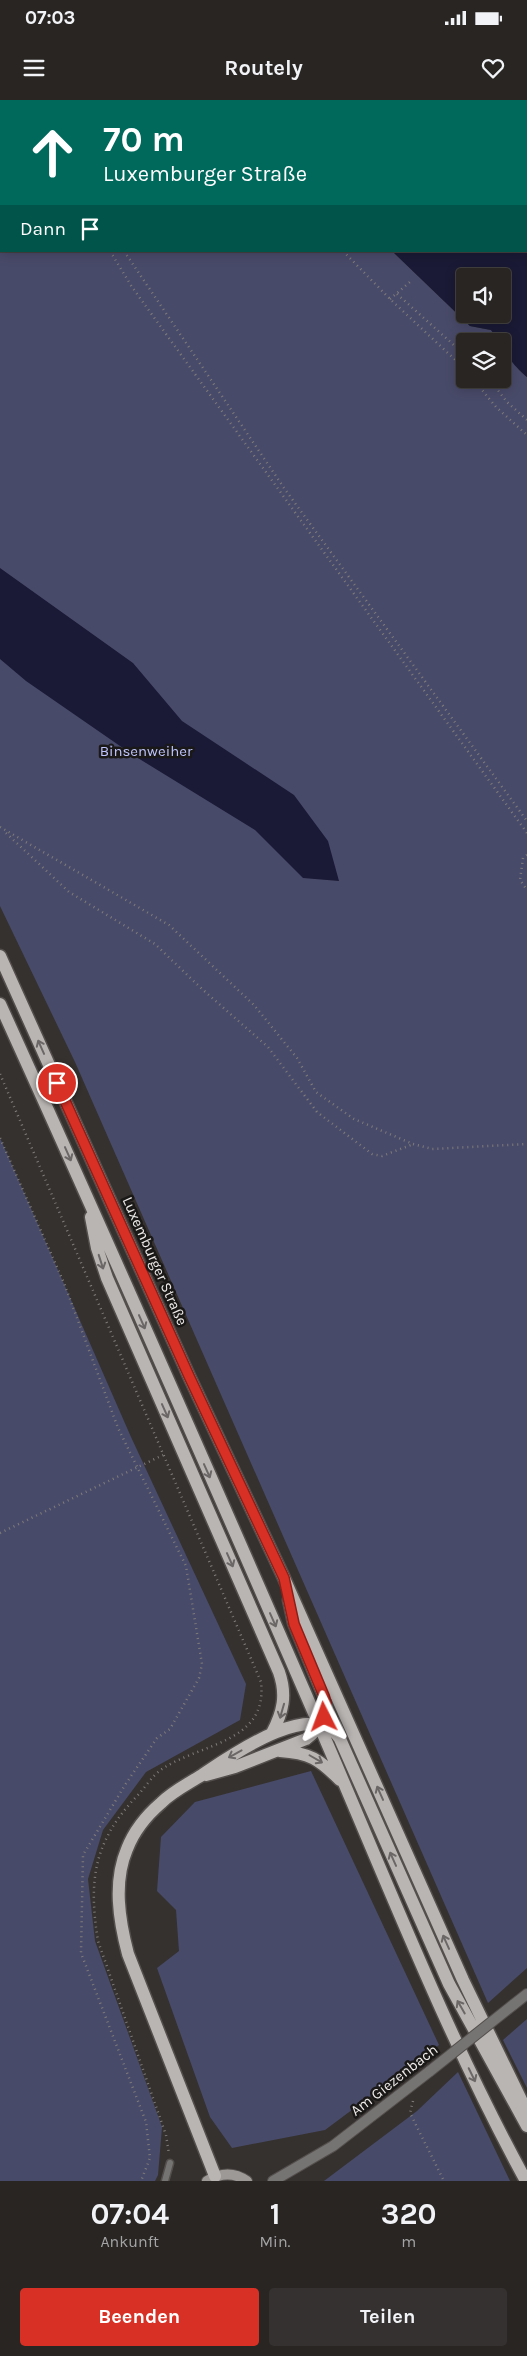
<!DOCTYPE html>
<html lang="de">
<head>
<meta charset="utf-8">
<style>
  body { margin:0; font-family:Karla,sans-serif; background:#343130; color:#f1f3f6; height:100vh; display:flex; flex-direction:column; font-size:19px; white-space:nowrap }
  * { box-sizing:border-box; margin:0 }
  p { font-size:16px; color:#a5a5a6 }
  .icon { flex:none; width:28px; height:28px; fill:none; stroke:currentColor; stroke-width:2; stroke-linecap:round; stroke-linejoin:round }
  .map { position:relative; height:2081px; overflow:hidden }
  .sheet { display:flex; flex-direction:column; background:#282523; flex:1 }
  .sheet>* { flex:none }
  .banner { position:absolute; left:0px; top:0px; width:528px; height:152px; box-shadow:0 2px 12px #0003,0 0 0 1px #444241; background:#00695c; color:#fff; overflow:hidden }
  .buttons { position:absolute; left:456px; top:168px; display:grid; gap:10px }
  .buttons a { display:grid; place-items:center; width:55px; height:55px; border-radius:5px; background:#282523; box-shadow:0 2px 12px #0003,0 0 0 1px #444241; font-size:25px }
  .pin { position:absolute; display:grid; place-items:center; width:42px; height:42px; color:#fff; margin:-21px; border:2px solid #fff; border-radius:50%; box-shadow:0 1px 5px #0007 }
  .me { position:absolute; width:55px; margin:-28px; rotate:357deg; stroke-linejoin:round; filter:drop-shadow(0 0 4px #0008) }
  .turn { display:flex; align-items:center; gap:18px; height:105px; padding:0 20px; font-size:22px }
  .turn .icon { width:65px; height:65px; stroke-width:2.5 }
  .turn b { display:block; font-size:35px; line-height:42px }
  .then { display:flex; align-items:center; height:48px; padding:0 20px; background:#0003; gap:10px; font-size:19px }
  .eta { display:flex; justify-content:space-evenly; align-items:center; height:85px; text-align:center }
  .eta b { font-size:30px; font-weight:700; line-height:35px }
  .cta { display:flex; gap:10px; margin-top:auto; padding:10px 20px }
  .cta a { flex:1; height:58px; border-radius:5px; background:#d93025; color:#fff; font-size:20px; font-weight:700; line-height:58px; text-align:center }
  .cta a+a { background:#343130; color:#f1f3f6 }
  .status { display:flex; justify-content:space-between; align-items:center; height:35px; padding:0 25px; background:#282523; direction:ltr }
  .status svg { height:14px; fill:currentColor }
  header { display:flex; justify-content:space-between; align-items:center; height:65px; padding:0 20px; background:#282523; font-size:22px; font-weight:700 }
  .map>svg:first-child { display:block }
</style>
</head>
<body>
<div class="status"><b>07:03</b><svg viewBox="0 0 49 12"><path d="M0 12V9h3v3zM5 12V6h3v6zM10 12V3h3v9zM15 12V0h3v12zM26 1h20v11H26zM47 4h2v5h-2z"/></svg></div>
<header><svg class="icon" aria-label="menu" viewBox="0 0 24 24"><path d="M4 6h16M4 12h16M4 18h16"/></svg>Routely<svg class="icon" aria-label="heart" viewBox="0 0 24 24"><path d="M12 20l-8-8c-3-5 5-10 8-4 3-6 11-1 8 4z"/></svg></header>
<div class="map">
<svg width="527" height="2081" viewBox="0 0 527 2081">
  <rect width="100%" height="100%" fill="#35312f"/>
  <path fill="#484a69" d="M0,0L233,1H1V151H392L470,226L491,230L499,241H465V279H502L503,247L519,270L527,277V1868L488,1903L75,962L0,806Z
    M0,1038L131,1337L246,1584L240,1620L146,1672L103,1730L88,1779L95,1841L162,2027L158,2075L155,2081H0Z
    M311,1671L439,1945L325,2030L232,2048L210,2017L157,1868L179,1851L176,1810L157,1791L161,1737L195,1702Z
    M527,1919V1988L503,1940Z
    M458,1972L510,2081H324L417,2011Z"/>
  <path fill="#1a1a36" fill-rule="evenodd" d="M232,0H527V277C518,269 502,254 502,241H499L491,230L470,226L392,151H526V1ZM465,176H502V214H465Z
    M0,468L133,563L182,621L294,695L328,741L339,781L303,778L255,730L133,655L26,581L0,559Z"/>
  <g fill="none" stroke-linecap="round" stroke-linejoin="round">
    <defs>
      <path id="service" d="M165,2081L170,2063"/>
      <path id="minor" d="M513,1905L527,1894
        M273,2081L333,2046L430,1971"/>
      <path id="secondary" d="M207,2081C220,2073 234,2072 247,2081"/>
      <path id="primary" d="M0,856L189,1276L284,1478L463,1880L527,2012
        M0,904C109,1144 215,1385 320,1627C386,1779 446,1935 526,2081
        M91,1117L97,1148L107,1178L279,1572C287,1595 283,1612 272,1633
        M280,1651C310,1653 319,1659 340,1680
        M206,1675L235,1667L306,1639C320,1629 329,1613 324,1596L294,1523L289,1500
        M215,2076L128,1854C119,1820 113,1782 127,1749C134,1731 147,1715 161,1703C173,1691 188,1684 202,1675C229,1657 314,1596 340,1639L449,1884L527,2026"/>
    </defs>
    <use href="#service" stroke="#534f4d" stroke-width="9"/>
    <use href="#minor" stroke="#534f4d" stroke-width="12"/>
    <use href="#secondary" stroke="#534f4d" stroke-width="12"/>
    <use href="#primary" stroke="#534f4d" stroke-width="15"/>
    <path stroke="#7f7c7a" stroke-width="2.5" stroke-dasharray="1 4" stroke-linecap="butt" d="M14,0L15,1
      M29,0L30,1
      M184,0L186,1
      M110,151L132,187L527,733
      M124,151L284,388L527,721
      M343,151L390,199L465,269
      M397,194L465,255
      M390,199L411,181
      M473,279L496,307L527,335
      M489,279L507,302L527,320
      M0,727L169,825L254,905L297,958L316,992L354,1019L413,1044L432,1049L527,1044
      M6,733L69,792L155,844L202,889L268,947L317,1012L372,1054L382,1056L411,1045
      M527,755L523,758L520,780L527,790
      M0,974L261,1582C268,1643 201,1643 162,1669C153,1675 146,1686 139,1694C94,1740 88,1779 98,1841L166,2035L169,2054
      M0,1038L64,1183L118,1328L186,1466L202,1564L199,1578L170,1629L157,1638L125,1685L83,1755L81,1853L146,2022L150,2058L141,2081
      M0,1433L163,1355
      M413,2001L410,2013L444,2081"/>
    <use href="#service" stroke="#767473" stroke-width="6"/>
    <use href="#minor" stroke="#767473" stroke-width="10"/>
    <use href="#secondary" stroke="#9c9997" stroke-width="10"/>
    <use href="#primary" stroke="#b9b5b3" stroke-width="12"/>
    <defs>
      <path id="minor-bridge" d="M430,1971L513,1905"/>
    </defs>
    <use href="#minor-bridge" stroke="#534f4d" stroke-width="12" stroke-linecap="butt"/>
    <use href="#minor-bridge" stroke="#767473" stroke-width="10"/>
  </g>
  <defs><path id="oneway-shaft" d="M-6 0H5M1.5-3L5.5 0L1.5 3" fill="none" stroke-width="1.6" stroke-linecap="round" stroke-linejoin="round" transform="scale(1.25)"/></defs>
  <g stroke="#6a6766">
    <use href="#oneway-shaft" transform="translate(41 947) rotate(-114)"/>
    <use href="#oneway-shaft" transform="translate(68 1054) rotate(66)"/>
    <use href="#oneway-shaft" transform="translate(101 1162) rotate(72)"/>
    <use href="#oneway-shaft" transform="translate(142 1222) rotate(66)"/>
    <use href="#oneway-shaft" transform="translate(165 1311) rotate(66)"/>
    <use href="#oneway-shaft" transform="translate(207 1371) rotate(66)"/>
    <use href="#oneway-shaft" transform="translate(230 1460) rotate(66)"/>
    <use href="#oneway-shaft" transform="translate(273 1520) rotate(66)"/>
    <use href="#oneway-shaft" transform="translate(282 1611) rotate(106)"/>
    <use href="#oneway-shaft" transform="translate(235 1654) rotate(151)"/>
    <use href="#oneway-shaft" transform="translate(316 1659) rotate(30)"/>
    <use href="#oneway-shaft" transform="translate(380 1693) rotate(-114)"/>
    <use href="#oneway-shaft" transform="translate(393 1759) rotate(-114)"/>
    <use href="#oneway-shaft" transform="translate(446 1842) rotate(-114)"/>
    <use href="#oneway-shaft" transform="translate(461 1907) rotate(-120)"/>
    <use href="#oneway-shaft" transform="translate(472 1975) rotate(64)"/>
  </g>
  <g fill="none" stroke-linecap="round" stroke-linejoin="round">
    <defs>
      <path id="route" d="M57,983L189,1276L284,1478L294,1524L324,1596L326,1603L324,1617"/>
    </defs>
    <use href="#route" stroke="#8d1f18" stroke-width="12"/>
    <use href="#route" stroke="#d93025" stroke-width="9"/>
  </g>
  <g text-anchor="middle" stroke-width="5" stroke-linejoin="round" paint-order="stroke">
    <g font-size="15" fill="#bec4ff" stroke="#1b1918">
      <text x="146" y="656">Binsenweiher</text>
    </g>
    <g font-size="15" fill="#eeebea" stroke="#1b1918">
      <text transform="translate(155 1161) rotate(66)" y="5">Luxemburger Straße</text>
      <text transform="translate(394 1980) rotate(-38)" y="5">Am Giezenbach</text>
    </g>
  </g>
</svg>
<div class="buttons">
<a><svg class="icon" aria-label="sound" viewBox="0 0 24 24"><path d="M4 9h4l5-4v14l-5-4H4zM17 9q2 3 0 6"/></svg></a>
<a><svg class="icon" aria-label="layers" viewBox="0 0 24 24"><path d="M12 4l9 5-9 5-9-5zM3 14l9 5 9-5"/></svg></a>
</div>
<div class="pin" style="left:57px;top:983px;background:#d93025"><svg class="icon" aria-label="arrive" viewBox="0 0 24 24"><path d="M6 21V4h12l-3 4 3 4H6"/></svg></div>
<svg class="me" style="left:324px;top:1617px" viewBox="-20 -20 40 40"><path d="M0-17L14 15 0 8-14 15z" fill="#d93025" stroke="#fff" stroke-width="4"/></svg>
<div class="banner">
<div class="turn"><svg class="icon" aria-label="ahead" viewBox="0 0 24 24"><path d="M12 20V5M6 11l6-6 6 6"/></svg><div><b>70 m</b>Luxemburger Straße</div></div>
<div class="then">Dann<svg class="icon" aria-label="arrive" viewBox="0 0 24 24"><path d="M6 21V4h12l-3 4 3 4H6"/></svg></div>
</div>
</div>
<section class="sheet">
<div class="eta">
<div><b>07:04</b><p>Ankunft</p></div>
<div><b>1</b><p>Min.</p></div>
<div><b>320</b><p>m</p></div>
</div>
<div class="cta"><a>Beenden</a><a>Teilen</a></div>
</section>
</body>
</html>
